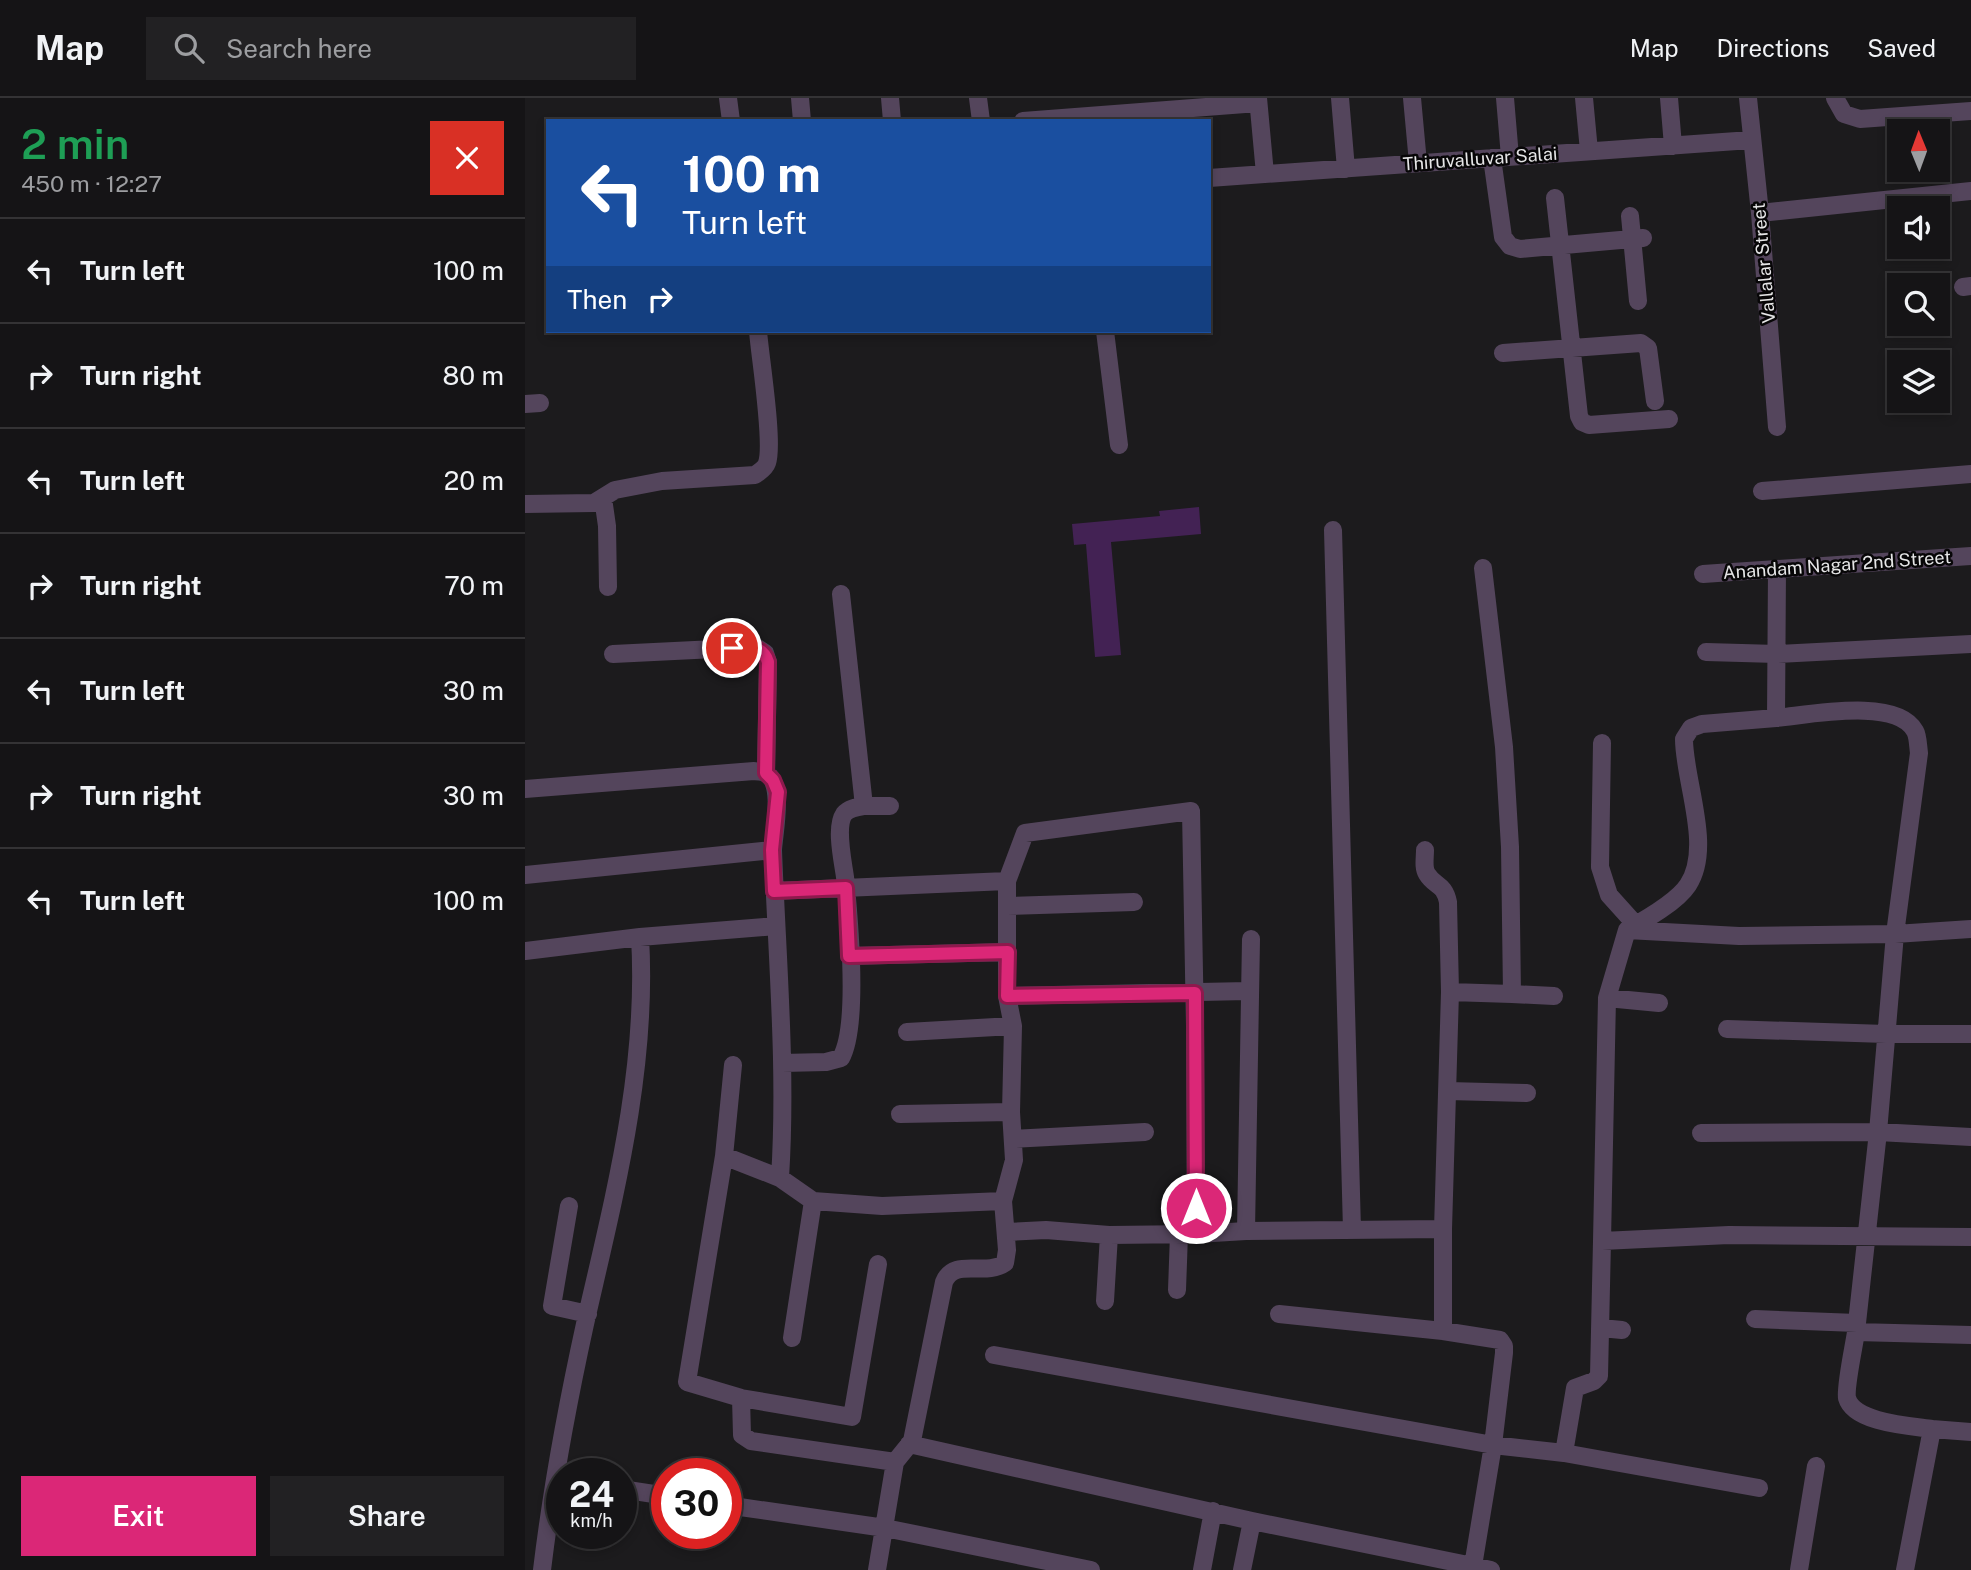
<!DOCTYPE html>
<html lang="en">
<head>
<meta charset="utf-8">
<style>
  body { margin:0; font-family:"Public Sans",sans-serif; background:#222123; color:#f1f3f6; height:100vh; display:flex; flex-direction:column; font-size:26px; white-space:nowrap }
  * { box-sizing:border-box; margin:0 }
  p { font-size:23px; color:#9d9ea1 }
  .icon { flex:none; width:38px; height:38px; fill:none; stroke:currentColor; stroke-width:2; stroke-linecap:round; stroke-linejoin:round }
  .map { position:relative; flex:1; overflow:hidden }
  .side { display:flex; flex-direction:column; background:#151416; width:525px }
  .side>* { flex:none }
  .top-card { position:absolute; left:21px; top:21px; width:665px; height:214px; border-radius:0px; box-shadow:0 4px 10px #0003,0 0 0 2px #343335; background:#1a4fa0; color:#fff; overflow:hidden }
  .needle { width:46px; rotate:359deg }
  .tools { position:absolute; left:1362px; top:21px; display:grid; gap:14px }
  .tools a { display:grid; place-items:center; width:63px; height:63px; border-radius:0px; background:#151416; box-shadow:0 4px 10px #0003,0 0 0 2px #343335; font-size:35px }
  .speed { position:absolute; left:21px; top:1360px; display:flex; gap:14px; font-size:35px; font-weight:700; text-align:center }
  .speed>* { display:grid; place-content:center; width:91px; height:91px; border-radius:50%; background:#151416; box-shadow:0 4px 10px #0003,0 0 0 2px #343335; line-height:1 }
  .speed small { font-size:18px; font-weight:400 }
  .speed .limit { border:10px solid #d22; background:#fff; color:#111 }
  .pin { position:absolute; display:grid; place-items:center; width:60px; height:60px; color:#fff; margin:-30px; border:4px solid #fff; border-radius:50%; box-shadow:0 2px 7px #0007 }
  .me { position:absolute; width:77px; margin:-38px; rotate:0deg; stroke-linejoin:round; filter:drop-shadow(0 0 5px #0008) }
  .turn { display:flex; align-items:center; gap:24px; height:147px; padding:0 21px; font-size:32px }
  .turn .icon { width:91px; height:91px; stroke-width:2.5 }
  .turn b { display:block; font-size:49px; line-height:60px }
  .then { display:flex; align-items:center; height:66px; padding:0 21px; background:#0003; gap:14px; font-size:26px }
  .round { display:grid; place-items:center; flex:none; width:74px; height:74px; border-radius:0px; background:#222123 }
  .overview { display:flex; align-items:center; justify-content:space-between; height:119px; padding:0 21px }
  h1 { font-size:42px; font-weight:600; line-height:52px; color:#1e9e55 }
  .action { display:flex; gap:14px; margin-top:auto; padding:14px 21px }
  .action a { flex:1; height:80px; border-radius:0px; background:#db2777; color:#fff; font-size:28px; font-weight:600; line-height:80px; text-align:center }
  .action a+a { background:#222123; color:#f1f3f6 }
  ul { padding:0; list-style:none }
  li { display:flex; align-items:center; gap:21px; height:105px; padding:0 21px; border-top:2px solid #343335 }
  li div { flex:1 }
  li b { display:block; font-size:26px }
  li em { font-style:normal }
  header { display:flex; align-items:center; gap:42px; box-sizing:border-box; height:98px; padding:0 35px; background:#151416; border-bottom:2px solid #343335 }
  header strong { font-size:33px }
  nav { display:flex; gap:38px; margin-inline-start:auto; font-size:24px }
  .search { width:490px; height:63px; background:#222123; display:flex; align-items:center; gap:18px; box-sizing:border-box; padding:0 24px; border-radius:0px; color:#9d9ea1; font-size:26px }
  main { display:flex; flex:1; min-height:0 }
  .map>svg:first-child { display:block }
</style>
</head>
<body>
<header>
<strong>Map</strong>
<div class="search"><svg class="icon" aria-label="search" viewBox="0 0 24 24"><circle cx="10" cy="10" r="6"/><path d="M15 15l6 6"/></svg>Search here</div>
<nav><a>Map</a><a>Directions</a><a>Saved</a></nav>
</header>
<main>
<section class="side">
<div class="overview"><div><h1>2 min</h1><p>450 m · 12:27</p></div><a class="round" style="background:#d93025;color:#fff"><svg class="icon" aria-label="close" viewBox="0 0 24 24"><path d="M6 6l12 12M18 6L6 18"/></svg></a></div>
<ul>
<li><svg class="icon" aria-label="left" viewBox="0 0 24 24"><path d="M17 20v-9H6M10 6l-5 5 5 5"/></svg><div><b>Turn left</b></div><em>100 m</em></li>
<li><svg class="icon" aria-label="right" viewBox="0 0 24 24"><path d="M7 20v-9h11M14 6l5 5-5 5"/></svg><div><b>Turn right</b></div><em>80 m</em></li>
<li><svg class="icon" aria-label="left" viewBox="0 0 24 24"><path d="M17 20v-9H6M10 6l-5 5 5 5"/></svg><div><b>Turn left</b></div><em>20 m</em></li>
<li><svg class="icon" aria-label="right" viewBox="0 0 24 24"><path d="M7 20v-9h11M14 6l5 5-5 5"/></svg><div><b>Turn right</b></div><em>70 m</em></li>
<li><svg class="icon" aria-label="left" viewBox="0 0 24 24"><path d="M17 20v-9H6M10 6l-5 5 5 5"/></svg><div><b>Turn left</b></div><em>30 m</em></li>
<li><svg class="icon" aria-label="right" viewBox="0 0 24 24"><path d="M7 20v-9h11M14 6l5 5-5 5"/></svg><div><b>Turn right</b></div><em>30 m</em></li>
<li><svg class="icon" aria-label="left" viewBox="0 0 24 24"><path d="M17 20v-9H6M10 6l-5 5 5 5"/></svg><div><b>Turn left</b></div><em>100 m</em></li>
</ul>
<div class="action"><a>Exit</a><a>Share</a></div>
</section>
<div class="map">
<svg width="1446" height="1472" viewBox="0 0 1446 1472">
  <rect width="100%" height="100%" fill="#1c1b1d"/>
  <path fill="#432254" d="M674,409L676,436L586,444L596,557L570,559L561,446L549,447L547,426L635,418L634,413Z"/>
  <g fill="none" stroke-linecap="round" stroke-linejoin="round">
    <path stroke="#54455c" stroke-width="18" d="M203,0L206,23
      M275,0L277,23
      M365,0L367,23
      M453,0L456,23
      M733,0L740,76
      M815,0L821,71
      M887,0L893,65
      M980,0L985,59
      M1059,0L1064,53
      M1144,0L1148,48
      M1223,0L1235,115L1252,329
      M1310,0L1319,16L1335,21L1446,13
      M498,23L733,5
      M967,60L978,139L985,148L995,151L1118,140
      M684,80L1226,42
      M1030,100L1054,318L1057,324L1064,327L1144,321
      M1235,115L1446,93
      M1105,118L1113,203
      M1438,189L1446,188
      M580,233L594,347
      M978,255L1116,245L1123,250L1130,303
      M0,306L15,305
      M1237,393L1446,376
      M78,400L82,428L83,489
      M0,406L69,405L90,392L137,383L230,377C235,373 240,371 242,365C249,345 235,259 233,233
      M808,432L827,1132
      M1178,476L1446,458
      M1181,554L1252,556L1446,546
      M88,556L231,549L240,555L243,564L241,675
      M1251,620C1284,617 1372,599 1390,633C1393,638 1393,648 1394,655L1370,836L1353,1034L1331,1234L1446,1237
      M1077,645L1075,769L1084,797L1111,827
      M0,691L229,673C233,674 237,673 240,675C260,684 249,734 248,752
      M339,708H365
      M900,752C900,760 898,770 902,776C910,789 919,785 923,804L925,894
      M0,777L248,752C252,861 262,971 255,1080
      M249,793L482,783
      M482,808L609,804
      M1102,832L1214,838L1370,836L1446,831
      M0,853L115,839L251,828
      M324,858L483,854
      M987,896L1029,898
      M482,898L723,893
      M1082,900L1134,905
      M1202,931L1361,936H1446
      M382,934L488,928
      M257,965L301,964L316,960C334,928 324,819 320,779C318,764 310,729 319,716C324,710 332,709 339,708L316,496
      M208,967L199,1058L162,1284L216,1300L327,1319L353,1166
      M923,993L1002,995
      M375,1016L486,1014
      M1176,1035L1353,1034L1446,1039
      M488,1041L620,1034
      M199,1058L255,1080L288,1103L357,1108L478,1103L482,1152L480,1165C460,1179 429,1159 419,1184L387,1343L370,1364L352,1472
      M478,1103L489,1062L486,1014L488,928L482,898V783L500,735L666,713L670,928L671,1136
      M44,1108L27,1208L63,1216
      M721,1133L726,841
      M481,1134L521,1132L584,1137L671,1136L721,1133L918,1131L925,894L987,896L985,749L979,649L958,470
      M1077,1143L1082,900L1102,832C1120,822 1152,804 1163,787C1188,749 1159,683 1159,641L1166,630L1177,626L1251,620L1252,471
      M652,1192L654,1136
      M580,1203L584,1137
      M1230,1221L1332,1225
      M1076,1230L1097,1232
      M918,1233V1131
      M1331,1234C1329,1248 1320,1289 1322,1300C1329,1325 1386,1328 1407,1331L1380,1472
      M267,1240L288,1103
      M469,1257L968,1347L1039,1355L1234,1390
      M216,1300L217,1337L226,1343L370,1364
      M1407,1331L1446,1334
      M384,1346L727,1423L948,1468L968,1347L979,1255V1248L975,1242L918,1233L754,1216
      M1039,1355L1050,1290L1069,1283L1074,1278L1077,1143L1204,1137L1446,1139
      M96,1391L142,1398
      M201,1407L360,1430L566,1472
      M17,1472C27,1389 42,1308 60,1226C89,1099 123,971 115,839
      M677,1472L688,1413
      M717,1472L727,1423
      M947,1472L948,1468L966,1472
      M1274,1472L1291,1368"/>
  </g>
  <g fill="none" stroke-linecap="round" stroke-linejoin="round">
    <defs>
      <path id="route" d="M207,550C223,550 237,546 243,564L241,675L248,682L253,694L247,752L249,793L321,790L324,858L483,854L482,898L670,895L671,1110"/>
    </defs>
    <use href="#route" stroke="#8e194d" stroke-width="18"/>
    <use href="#route" stroke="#db2777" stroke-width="12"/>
  </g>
  <g text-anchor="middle" stroke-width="5" stroke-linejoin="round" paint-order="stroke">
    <g font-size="18" fill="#e6e6e7" stroke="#070607">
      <text transform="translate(955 61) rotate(-4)" y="6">Thiruvalluvar Salai</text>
      <text transform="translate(1239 165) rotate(-95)" y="6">Vallalar Street</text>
      <text transform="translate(1312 467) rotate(-4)" y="6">Anandam Nagar 2nd Street</text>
    </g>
  </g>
</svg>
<div class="tools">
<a><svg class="needle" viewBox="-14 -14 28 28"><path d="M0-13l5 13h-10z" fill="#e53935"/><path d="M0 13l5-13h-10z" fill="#9d9ea1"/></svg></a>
<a><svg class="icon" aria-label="sound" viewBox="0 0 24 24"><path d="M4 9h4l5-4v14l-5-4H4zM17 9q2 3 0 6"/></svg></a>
<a><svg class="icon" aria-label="search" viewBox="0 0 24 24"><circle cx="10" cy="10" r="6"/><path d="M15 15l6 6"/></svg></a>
<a><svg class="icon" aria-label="layers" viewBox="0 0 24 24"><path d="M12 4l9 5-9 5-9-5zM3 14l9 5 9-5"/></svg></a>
</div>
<div class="speed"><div>24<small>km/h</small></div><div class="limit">30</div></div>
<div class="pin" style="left:207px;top:550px;background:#d93025"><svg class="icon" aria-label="arrive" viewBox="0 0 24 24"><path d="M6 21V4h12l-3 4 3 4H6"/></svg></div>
<svg class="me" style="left:671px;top:1110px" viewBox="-20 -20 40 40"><circle r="17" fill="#db2777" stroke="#fff" stroke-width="3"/><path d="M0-11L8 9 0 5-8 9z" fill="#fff"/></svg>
<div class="top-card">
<div class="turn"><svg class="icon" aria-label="left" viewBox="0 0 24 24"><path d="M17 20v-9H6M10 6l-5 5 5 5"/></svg><div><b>100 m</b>Turn left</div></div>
<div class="then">Then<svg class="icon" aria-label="right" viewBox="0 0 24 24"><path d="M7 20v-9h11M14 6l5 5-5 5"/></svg></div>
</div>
</div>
</main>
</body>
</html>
